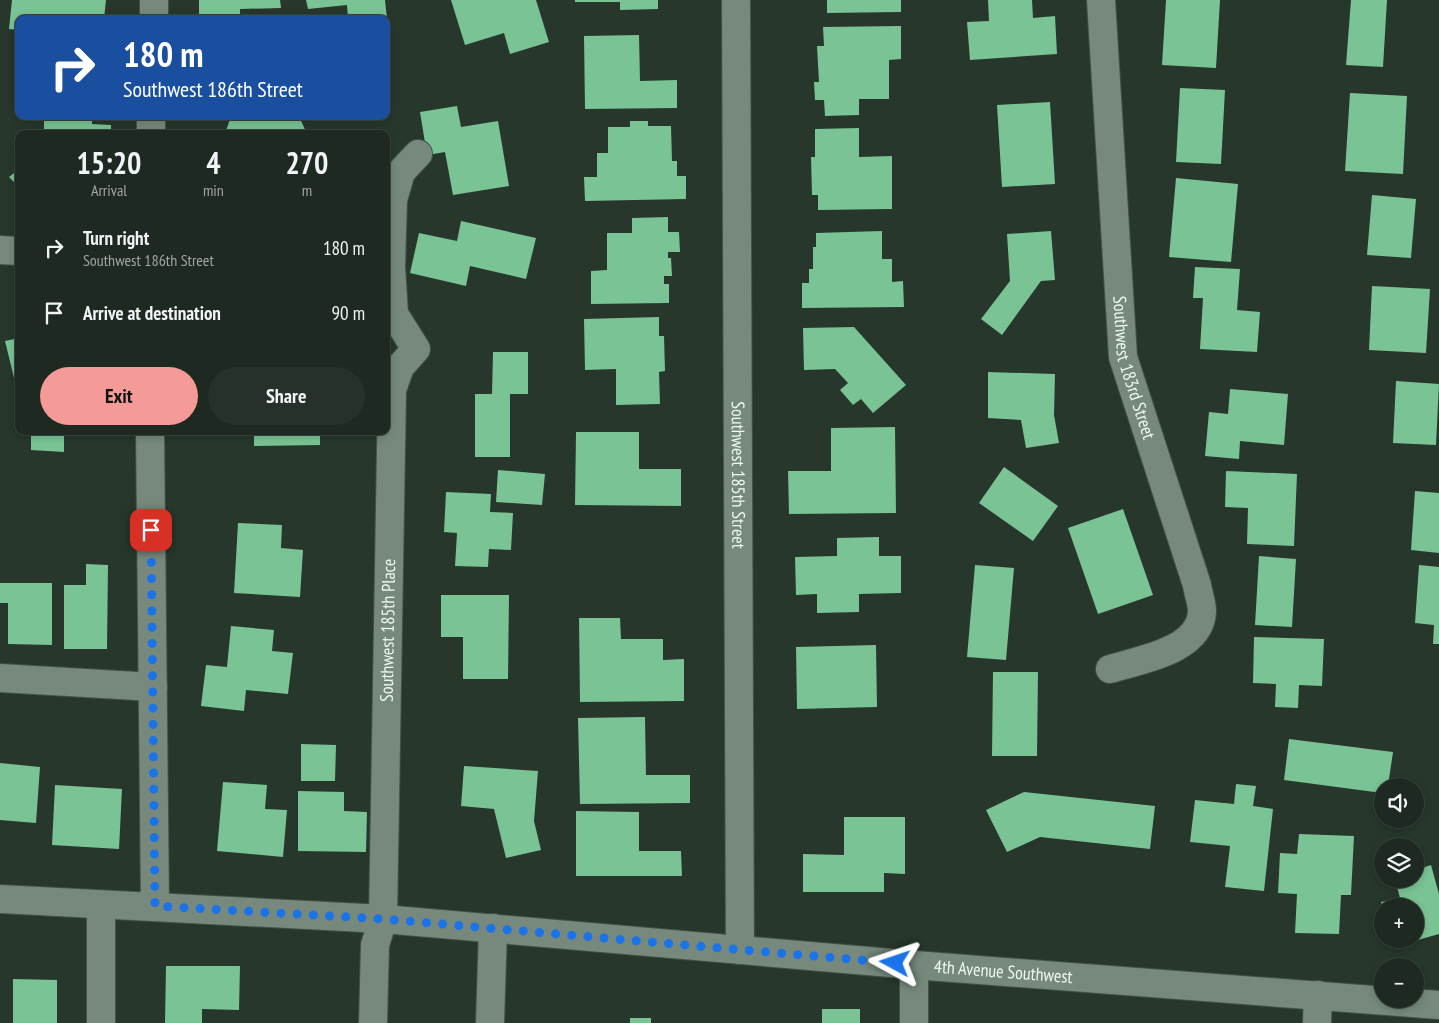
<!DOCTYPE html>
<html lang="en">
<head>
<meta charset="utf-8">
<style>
  body { margin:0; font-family:"PT Sans Narrow",sans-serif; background:#25312a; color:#f1f3f6; height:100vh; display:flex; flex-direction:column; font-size:19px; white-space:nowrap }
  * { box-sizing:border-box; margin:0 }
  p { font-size:16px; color:#a0a6a5 }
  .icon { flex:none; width:28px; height:28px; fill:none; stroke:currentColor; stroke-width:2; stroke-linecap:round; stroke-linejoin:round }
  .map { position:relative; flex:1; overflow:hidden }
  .details { position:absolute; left:15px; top:130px; width:375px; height:305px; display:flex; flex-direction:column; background:#1d2921; border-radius:10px; box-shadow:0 2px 8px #0003,0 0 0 1px #3b453f }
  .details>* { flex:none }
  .banner { position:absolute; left:15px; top:15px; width:375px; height:105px; border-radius:10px; box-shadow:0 2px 8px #0003,0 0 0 1px #3b453f; background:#1a4fa0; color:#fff; overflow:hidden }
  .controls { position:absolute; left:1374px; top:778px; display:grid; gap:10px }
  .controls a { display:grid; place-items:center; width:50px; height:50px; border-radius:50%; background:#1d2921; box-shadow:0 2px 8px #0003,0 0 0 1px #3b453f; font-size:25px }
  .pin { position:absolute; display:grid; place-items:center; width:42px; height:42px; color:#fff; margin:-21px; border-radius:10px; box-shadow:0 2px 8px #0006 }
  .me { position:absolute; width:55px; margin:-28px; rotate:275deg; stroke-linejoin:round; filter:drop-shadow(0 0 4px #0008) }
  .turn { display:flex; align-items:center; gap:18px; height:105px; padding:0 25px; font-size:22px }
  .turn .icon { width:65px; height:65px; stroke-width:2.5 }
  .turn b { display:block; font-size:35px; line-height:42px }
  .eta { display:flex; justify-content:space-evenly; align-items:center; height:85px; text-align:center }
  .eta b { font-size:30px; font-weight:700; line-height:35px }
  .cta { display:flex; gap:10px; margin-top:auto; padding:10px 25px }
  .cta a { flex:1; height:58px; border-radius:30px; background:#f59b97; color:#111; font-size:20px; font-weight:700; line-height:58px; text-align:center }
  .cta a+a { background:#25312a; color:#f1f3f6 }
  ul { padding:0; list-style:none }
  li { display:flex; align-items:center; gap:15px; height:65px; padding:0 25px }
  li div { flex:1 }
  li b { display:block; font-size:19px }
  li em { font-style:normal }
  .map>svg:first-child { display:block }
</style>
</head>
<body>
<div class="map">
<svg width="1439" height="1023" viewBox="0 0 1439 1023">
  <rect width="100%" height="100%" fill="#27372c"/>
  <path fill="#7ac394" d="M12,0H106L104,19H19V30L9,29Z
    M199,0H280L281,8L240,9V19H199Z
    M306,0H385L387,19H348L347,5L308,9Z
    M451,0H536L549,42L510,54L504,33L465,45Z
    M575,0H658V9L620,10V2H575Z
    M827,0H901V12L827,13Z
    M988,0H1032L1033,18L1055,16L1057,54L970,60L967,22L989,21Z
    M1166,0H1220L1216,68L1162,65Z
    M1351,0H1387L1383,67L1346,65Z
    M901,26V59L889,60V99H859V115L825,116L824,100H815L814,82H819L817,46H824L823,27Z
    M639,35L640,81L677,80V108L585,109L584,36Z
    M1180,88L1225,90L1221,164L1176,162Z
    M1350,93L1407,96L1403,174L1345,171Z
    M1050,102L1055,184L1002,187L997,105Z
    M457,106L461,127L498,121L509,186L453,195L445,152L427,155L420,112Z
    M44,116H92V124L111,125V134H44Z
    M231,116H299L307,134H225Z
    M630,121H648V126H671L672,161H677V176H686V199L585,201L584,177H597V153H608V127H630Z
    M859,128V157L892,156V209L818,210V195H812L811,157H815V129Z
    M19,169V187L9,177Z
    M1176,178L1238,184L1231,262L1169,257Z
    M1372,195L1416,199L1411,258L1367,255Z
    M668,217V232H679L680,252H668V258H671L672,276H664V284H669V303L591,304V271L607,270V233H632V218Z
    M461,221L536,238L526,279L470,266L466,286L410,273L419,233L457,241Z
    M882,231V259H892V282L903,281L904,307L802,308V283H809V269H813V247H816V233Z
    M1051,231L1055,280L1041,281L1002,335L981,319L1010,281L1007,234Z
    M1195,267L1240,269L1237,310L1260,312L1257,352L1200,349L1203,298H1193Z
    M1372,286L1430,289L1426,353L1369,350Z
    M659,317V336H664L665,371L659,372L660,404L616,405V369L585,370L584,319Z
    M854,327L906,385L873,413L861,399L853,405L840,390L848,383L835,369L804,370L803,328Z
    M19,338V394H18L5,341Z
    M493,352H528V394H510V457H475V394H492Z
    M988,372L1055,374L1054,415L1059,443L1026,448L1021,420L988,418Z
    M1396,381L1439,384L1436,445L1393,443Z
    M1230,389L1288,394L1284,445L1240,441L1239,459L1205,456L1209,412L1228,414Z
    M895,427L896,513L789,514L788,471H831V428Z
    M31,431H64V452L31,450Z
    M254,431H320V445L254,446Z
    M576,432H639V469H681V506L575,505Z
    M1004,467L1058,506L1033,541L979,503Z
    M498,470L545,474L542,505L496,502Z
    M1226,471L1297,474L1294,546L1247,544L1248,508L1225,507Z
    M1415,491L1439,493V553L1411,550Z
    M446,492L491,494L490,512L513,513L511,550L489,549L488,567L455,566L457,533L444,532Z
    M1123,509L1153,595L1098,614L1068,528Z
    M238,523L282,525L281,548L303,550L300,597L234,593Z
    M879,537V556H901V593L859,594V612L817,613V594L796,595L795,557L837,556V538Z
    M1259,556L1296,559L1292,627L1255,625Z
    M86,564L108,565L107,649H64V585H86Z
    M975,565L1014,568L1006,660L967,657Z
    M1419,565L1439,567V644H1433L1434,625L1415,623Z
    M0,583H52V645L8,644V603H0Z
    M441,595H509L508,679H463V637H441Z
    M579,618H620L621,639H663V660L684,659V701L580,702Z
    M231,626L274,630L272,651L293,653L288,694L246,690L244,711L201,706L206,665L227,667Z
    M1254,637L1324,639L1322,686L1299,685L1298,708L1275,707L1276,684L1253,683Z
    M876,645L877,707L797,709L796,647Z
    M993,672H1038L1037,756H992Z
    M645,717L646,775H690V803L580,804L578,718Z
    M1289,739L1393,752L1388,786H1382V793L1284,780Z
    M301,744L336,745L335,781H301Z
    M0,763L40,767L36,823L0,820Z
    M464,766L538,771L534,821L541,850L506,858L494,809L461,806Z
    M223,782L267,785L265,809L287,810L283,857L217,851Z
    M1236,784L1256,786L1253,806L1273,809L1264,891L1225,887L1230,846L1190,842L1195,800L1234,804Z
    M55,785L122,789L119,849L52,845Z
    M298,791L344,792V811L367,812L366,852L298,851Z
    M1024,792L1155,806L1150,849L1040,837L1007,852L986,810Z
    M576,811L639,812V851H681L682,876H576Z
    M844,817H905V874L884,873V892H803V854L844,855Z
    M1299,834L1354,836L1351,895H1341L1339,934L1295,933L1297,894L1278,893L1280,853L1297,854Z
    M1431,865L1439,894V934L1393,947L1391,939H1415V906H1382L1381,902L1400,898L1395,879H1415V870Z
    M166,966H240L239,1010L202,1009V1023H165Z
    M13,979L57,980V1023H13Z
    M822,1009H860V1023H822Z
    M630,1018H651V1023H630Z"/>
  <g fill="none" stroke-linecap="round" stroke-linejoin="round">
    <defs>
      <g id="minor">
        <path id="s1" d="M736,0L740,950"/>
        <path id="s2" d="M1101,0L1123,357L1197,585C1198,593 1202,603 1202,611C1201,651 1139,660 1110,669"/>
        <path d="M154,19V0"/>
        <path d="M151,134V116"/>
        <path d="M0,250L19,251"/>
        <path d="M150,431L155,905"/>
        <path d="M0,678L153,687"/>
        <path id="s3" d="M0,899L383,919L914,965L1439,1005"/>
        <path d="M101,906V1023"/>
        <path d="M914,965V1023"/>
        <path id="s4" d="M373,1023L375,945L383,919L392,390L400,367L416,349L394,314L391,267L393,200L401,172L418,154"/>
        <path d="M490,1023L493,928"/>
        <path d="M1317,1023L1318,995"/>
      </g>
    </defs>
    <use href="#minor" stroke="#44534a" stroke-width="30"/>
    <use href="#minor" stroke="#76897c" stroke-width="28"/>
  </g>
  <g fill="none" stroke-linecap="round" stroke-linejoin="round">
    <path stroke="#1a73e8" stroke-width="9" stroke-dasharray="0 16.2" d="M151,530L155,906L383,919L895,963"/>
  </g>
  <g text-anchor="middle" stroke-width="5" stroke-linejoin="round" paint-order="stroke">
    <g font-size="18" fill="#edf8f0" stroke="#27372c">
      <text dy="6" stroke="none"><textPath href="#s2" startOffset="370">Southwest 183rd Street</textPath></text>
      <text dy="6" stroke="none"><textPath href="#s1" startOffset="475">Southwest 185th Street</textPath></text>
      <text dy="6" stroke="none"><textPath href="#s4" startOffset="394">Southwest 185th Place</textPath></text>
      <text dy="6" stroke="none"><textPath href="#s3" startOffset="1006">4th Avenue Southwest</textPath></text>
    </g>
  </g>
</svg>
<div class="controls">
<a><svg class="icon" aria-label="sound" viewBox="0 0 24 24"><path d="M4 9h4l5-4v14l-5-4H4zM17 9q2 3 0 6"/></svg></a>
<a><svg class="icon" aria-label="layers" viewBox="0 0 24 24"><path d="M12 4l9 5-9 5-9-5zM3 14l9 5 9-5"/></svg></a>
<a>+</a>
<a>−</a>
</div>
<div class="pin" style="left:151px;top:530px;background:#d93025"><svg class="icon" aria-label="arrive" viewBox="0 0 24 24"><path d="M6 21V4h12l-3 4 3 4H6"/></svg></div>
<svg class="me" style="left:895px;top:963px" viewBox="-20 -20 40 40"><path d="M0-17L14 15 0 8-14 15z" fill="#1a73e8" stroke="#fff" stroke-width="4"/></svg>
<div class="banner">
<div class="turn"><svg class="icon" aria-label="right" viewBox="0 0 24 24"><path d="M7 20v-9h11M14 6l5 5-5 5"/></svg><div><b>180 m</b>Southwest 186th Street</div></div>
</div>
<section class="details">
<div class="eta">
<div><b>15:20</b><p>Arrival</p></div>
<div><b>4</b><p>min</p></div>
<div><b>270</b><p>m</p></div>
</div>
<ul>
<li><svg class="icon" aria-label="right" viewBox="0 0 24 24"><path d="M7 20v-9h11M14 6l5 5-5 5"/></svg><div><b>Turn right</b><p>Southwest 186th Street</p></div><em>180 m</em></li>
<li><svg class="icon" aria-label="arrive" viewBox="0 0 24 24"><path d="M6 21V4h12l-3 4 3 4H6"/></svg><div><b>Arrive at destination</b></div><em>90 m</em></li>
</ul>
<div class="cta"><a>Exit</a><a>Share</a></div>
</section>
</div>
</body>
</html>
